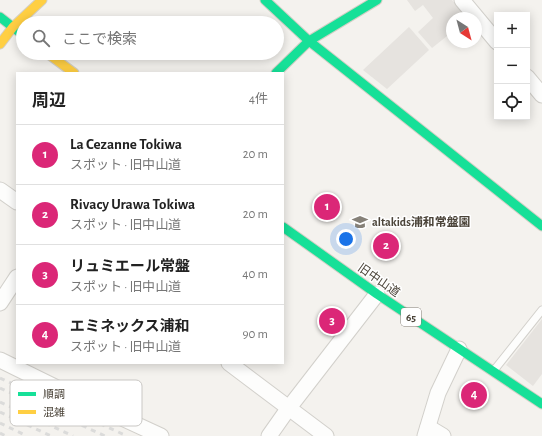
<!DOCTYPE html>
<html lang="ja">
<head>
<meta charset="utf-8">
<style>
  :root { --surface:#fff; --page:#f6f6f6; --text:#222; --muted:#767676; --line:#e0e0e0; --accent:#db2777 }
  body { margin:0; font-family:"Alegreya Sans","Noto Sans JP",sans-serif; background:var(--page); color:var(--text) }
  .controls { position:absolute; right:12px; top:12px; display:grid; overflow:hidden; border-radius:0px; box-shadow:0 2px 10px #0003 }
  .controls button { width:36px; height:36px; display:grid; place-items:center; padding:0; border:0; border-bottom:1px solid var(--line); background:var(--surface); color:var(--text); font:20px sans-serif }
  .compass { position:absolute; left:446px; top:12px; width:36px; height:36px; border-radius:50%; background:var(--surface); box-shadow:0 2px 10px #0003; rotate:144deg }
  .you { position:absolute; left:346px; top:239px; width:14px; height:14px; margin:-10px; border:3px solid #fff; border-radius:50%; background:#1a73e8; box-shadow:0 0 0 6px #1a73e833 }
  .badge { display:grid; place-items:center; width:26px; height:26px; border-radius:50%; background:var(--accent); color:#fff; font-size:13px; font-weight:700 }
  .pin { position:absolute; translate:-50% -50%; border:2px solid #fff; box-shadow:0 1px 4px #0006 }
  .list { margin:0; padding:0; list-style:none }
  h2 { display:flex; justify-content:space-between; align-items:center; height:52px; margin:0; padding:0 16px; font-size:17px }
  h2 small { font-size:13px; font-weight:400; color:var(--muted) }
  .list li { display:grid; grid-template-columns:26px 1fr auto; gap:12px; align-items:center; box-sizing:border-box; height:60px; padding:0 16px; border-top:1px solid var(--line) }
  .list b { display:block; font-size:15px; white-space:nowrap }
  .list p { margin:0; font-size:13px; white-space:nowrap; color:var(--muted) }
  .list em { font-size:13px; font-style:normal; color:var(--muted) }
  .icon { flex:none; width:22px; height:22px; fill:none; stroke:currentColor; stroke-width:2; stroke-linecap:round; stroke-linejoin:round }
  .map { position:relative; flex:none; width:542px; height:436px; overflow:hidden }
  .search { position:absolute; background:var(--surface); box-shadow:0 2px 10px #0003; left:16px; top:16px; width:268px; height:44px; display:flex; align-items:center; gap:10px; box-sizing:border-box; padding:0 14px; border-radius:22px; color:var(--muted); font-size:15px }
  .panel { position:absolute; background:var(--surface); box-shadow:0 2px 10px #0003; left:16px; top:72px; width:268px; height:292px; border-radius:0px }
  .map>svg:first-child { display:block }
</style>
</head>
<body>
<div class="map">
<svg width="542" height="436" viewBox="0 0 542 436">
  <rect width="100%" height="100%" fill="#f4f2ee"/>
  <g fill="#e6e3df">
    <polygon points="407,0 452,0 467,18 452,18 452,32 432,48 418,32 433,18 423,5 415,11"/>
    <polygon points="409,27 429,50 387,89 363,70"/>
    <polygon points="542,319 542,374 533,386 506,365"/>
  </g>
  <g fill="none" stroke-linecap="round" stroke-linejoin="round">
    <defs>
      <polyline id="lane" points="495,369 542,310"/>
      <g id="street">
        <polyline points="462,0 497,42"/>
        <polyline points="527,77 542,95"/>
        <polyline points="0,190 17,202"/>
        <polyline points="0,303 17,277"/>
        <polyline points="0,360 57,388 161,436"/>
        <polyline points="229,363 326,436"/>
        <polyline points="428,427 443,436"/>
        <polyline points="269,436 288,409 377,294"/>
        <polyline points="425,436 438,393 459,349"/>
      </g>
      <g id="fast">
        <polyline points="265,0 309,41 542,226"/>
        <polyline points="0,17 23,35"/>
        <polyline points="276,73 309,41 377,0"/>
        <polyline points="283,227 377,294 542,404"/>
      </g>
      <g id="slow">
        <polyline points="0,44 13,27 42,0"/>
        <polyline points="47,53 74,73"/>
      </g>
    </defs>
    <use href="#lane" stroke="#d2d0cb" stroke-width="9"/>
    <use href="#street" stroke="#d2d0cb" stroke-width="17"/>
    <use href="#fast" stroke="#d3cfc5" stroke-width="11"/>
    <use href="#slow" stroke="#d3cfc5" stroke-width="11"/>
    <use href="#lane" stroke="#fdfdfc" stroke-width="7"/>
    <use href="#street" stroke="#fdfdfc" stroke-width="15"/>
    <use href="#fast" stroke="#16e098" stroke-width="9"/>
    <use href="#slow" stroke="#ffcf43" stroke-width="9"/>
    <g stroke="#dbdbda" stroke-width="3" stroke-dasharray="5 5" stroke-linecap="butt">
      <polyline points="0,378 127,436"/>
      <polyline points="0,388 105,436"/>
      <polyline points="0,402 73,436"/>
      <polyline points="0,412 51,436"/>
      <polyline points="0,423 27,436"/>
      <polyline points="0,433 6,436"/>
    </g>
  </g>
  <defs>
    <symbol id="school-bare" viewBox="-9 -9 18 18"><path d="M0-5L7-2L0 1L-7-2ZM-4 1L0 2.5L4 1V4Q0 6-4 4Z" fill="#868178" stroke="#fff" stroke-width="2.5" paint-order="stroke"/></symbol>
  </defs>
  <g fill-rule="evenodd">
    <use href="#school-bare" x="349" y="211" width="22" height="22"/>
  </g>
  <g text-anchor="middle" stroke-width="3" stroke-linejoin="round" paint-order="stroke">
    <rect fill="#fff" stroke="#817c74" stroke-width="1" x="401" y="308" width="20" height="18" rx="3"/>
    <g font-size="11" font-weight="bold" fill="#4b4439">
      <text x="411" y="321">65</text>
    </g>
    <g font-size="12" font-weight="bold" fill="#4b4439" stroke="#fff" text-anchor="start">
      <text x="372" y="226">altakids浦和常盤園</text>
    </g>
    <g font-size="12" fill="#4b4439" stroke="#fff">
      <text transform="translate(379 280) rotate(35)" y="4">旧中山道</text>
    </g>
  </g>
  <rect x="10" y="380" width="132" height="46" rx="6" fill="#fff" stroke="#c9c7c4" stroke-width="1"/>
  <rect x="18" y="392" width="18" height="4" fill="#16e098"/>
  <rect x="18" y="410" width="18" height="4" fill="#ffcf43"/>
  <g font-size="11" fill="#4b4439">
    <text x="43" y="398">順調</text>
    <text x="43" y="416">混雑</text>
  </g>
</svg>
<div class="controls">
<button>+</button>
<button>−</button>
<button><svg class="icon" aria-label="locate" viewBox="0 0 24 24"><circle cx="12" cy="12" r="6"/><path d="M12 2v4M12 18v4M2 12h4M18 12h4"/></svg></button>
</div>
<svg class="compass" viewBox="-18 -18 36 36"><path d="M0-13l5 13h-10z" fill="#e53935"/><path d="M0 13l5-13h-10z" fill="#767676"/></svg>
<div class="you"></div>
<div class="pin badge" style="left:327px;top:207px">1</div>
<div class="pin badge" style="left:386px;top:246px">2</div>
<div class="pin badge" style="left:332px;top:321px">3</div>
<div class="pin badge" style="left:474px;top:395px">4</div>
<div class="search"><svg class="icon" aria-label="search" viewBox="0 0 24 24"><circle cx="10" cy="10" r="6"/><path d="M15 15l6 6"/></svg>ここで検索</div>
<section class="panel">
<h2>周辺<small>4件</small></h2>
<ul class="list">
<li><span class="badge">1</span><div><b>La Cezanne Tokiwa</b><p>スポット · 旧中山道</p></div><em>20 m</em></li>
<li><span class="badge">2</span><div><b>Rivacy Urawa Tokiwa</b><p>スポット · 旧中山道</p></div><em>20 m</em></li>
<li><span class="badge">3</span><div><b>リュミエール常盤</b><p>スポット · 旧中山道</p></div><em>40 m</em></li>
<li><span class="badge">4</span><div><b>エミネックス浦和</b><p>スポット · 旧中山道</p></div><em>90 m</em></li>
</ul>
</section>
</div>
</body>
</html>
